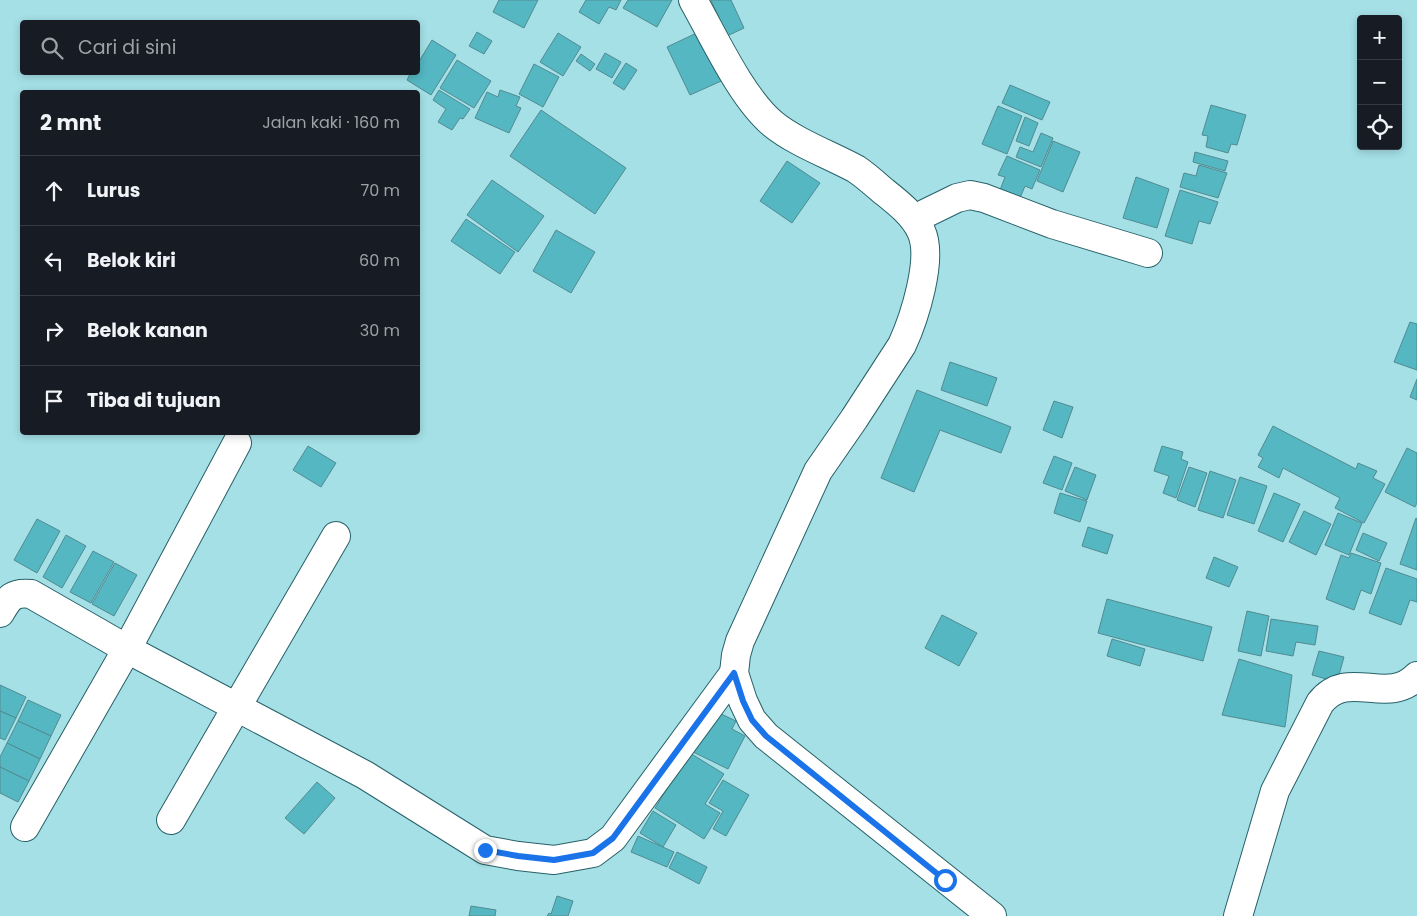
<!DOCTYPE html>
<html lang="id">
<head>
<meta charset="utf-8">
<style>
  :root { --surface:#171b24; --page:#242831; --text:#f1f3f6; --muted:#9ea1a6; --line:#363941 }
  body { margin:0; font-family:Poppins,sans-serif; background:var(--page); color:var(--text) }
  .controls { position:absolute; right:15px; top:15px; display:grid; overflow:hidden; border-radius:5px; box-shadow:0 2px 8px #0003 }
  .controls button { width:45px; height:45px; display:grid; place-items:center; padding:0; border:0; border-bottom:1px solid var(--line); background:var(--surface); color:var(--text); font:25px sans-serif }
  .stop { position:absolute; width:15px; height:15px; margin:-11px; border:4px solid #1a73e8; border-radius:50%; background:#fff }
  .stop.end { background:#1a73e8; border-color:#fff; box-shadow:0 1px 5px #0008 }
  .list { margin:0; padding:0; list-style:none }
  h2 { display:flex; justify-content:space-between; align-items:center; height:65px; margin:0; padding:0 20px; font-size:21px }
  h2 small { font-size:16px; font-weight:400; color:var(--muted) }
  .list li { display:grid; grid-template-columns:32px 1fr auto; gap:15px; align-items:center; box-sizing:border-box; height:70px; padding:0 20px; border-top:1px solid var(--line) }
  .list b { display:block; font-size:19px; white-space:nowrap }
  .list em { font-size:16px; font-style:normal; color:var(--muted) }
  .icon { flex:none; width:28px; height:28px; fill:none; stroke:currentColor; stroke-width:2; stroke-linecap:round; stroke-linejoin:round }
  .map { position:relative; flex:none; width:1417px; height:916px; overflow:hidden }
  .search { position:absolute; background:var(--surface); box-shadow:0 2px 8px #0003; left:20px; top:20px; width:400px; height:55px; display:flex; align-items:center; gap:12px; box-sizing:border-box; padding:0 18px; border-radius:5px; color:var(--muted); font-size:19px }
  .panel { position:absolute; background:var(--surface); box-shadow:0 2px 8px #0003; left:20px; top:90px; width:400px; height:345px; border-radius:5px }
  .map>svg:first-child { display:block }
</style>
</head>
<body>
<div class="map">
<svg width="1417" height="916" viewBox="0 0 1417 916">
  <rect width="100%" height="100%" fill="#a5e0e7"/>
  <g fill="#54b7c2" stroke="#528b91">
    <polygon points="499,0 538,0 524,28 493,12"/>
    <polygon points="586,0 621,0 616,10 609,7 599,24 579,12"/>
    <polygon points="628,0 672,0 657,27 623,8"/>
    <polygon points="711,0 731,0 744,28 727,36"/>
    <polygon points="705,29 728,78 690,95 667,47"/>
    <polygon points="477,32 492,41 484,54 469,46"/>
    <polygon points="558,33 581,47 563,76 540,62"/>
    <polygon points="432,40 456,55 431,95 407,80 411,72 418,72 418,63"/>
    <polygon points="605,53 621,62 612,78 596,69"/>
    <polygon points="581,54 595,64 590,71 576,61"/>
    <polygon points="457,60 491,81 474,108 440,88"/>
    <polygon points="626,63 637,70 624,90 613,83"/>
    <polygon points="534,64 559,77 543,107 519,94"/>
    <polygon points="1010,85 1050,102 1042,120 1002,103"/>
    <polygon points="439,90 470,109 463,119 460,118 452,130 438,122 446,109 433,100"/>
    <polygon points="500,90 520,97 516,106 521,108 509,133 475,118 487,92 498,97"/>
    <polygon points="1211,105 1246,115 1237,145 1231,144 1228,153 1206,147 1208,136 1202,135"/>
    <polygon points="998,106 1022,116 1007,154 982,144"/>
    <polygon points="541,110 626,168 595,214 510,156"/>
    <polygon points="1025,117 1038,123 1029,146 1016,141"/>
    <polygon points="1041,133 1053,138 1041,167 1016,157 1020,147 1033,152"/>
    <polygon points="1053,141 1080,152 1063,192 1037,181"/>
    <polygon points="1195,152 1228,161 1225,171 1193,162"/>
    <polygon points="1007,156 1040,170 1032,189 1025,186 1020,198 1000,190 1005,177 998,175"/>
    <polygon points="787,161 820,183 792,223 760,201"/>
    <polygon points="1199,165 1227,173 1218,198 1180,187 1184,173 1196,176"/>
    <polygon points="1136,177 1169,189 1157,228 1123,218"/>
    <polygon points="492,180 544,216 518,252 467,215"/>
    <polygon points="1180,190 1218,202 1210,224 1199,221 1192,244 1165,236"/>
    <polygon points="466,219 515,252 500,274 451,241"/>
    <polygon points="556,230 595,252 571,293 533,271"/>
    <polygon points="1410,322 1417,324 1417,370 1394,362"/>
    <polygon points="950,362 997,378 987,406 941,390"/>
    <polygon points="1417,379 1417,400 1410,397"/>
    <polygon points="917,390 1011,427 1001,453 940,430 914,492 881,478"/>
    <polygon points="1054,401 1073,407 1062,438 1043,430"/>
    <polygon points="1273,426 1356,469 1358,463 1377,471 1373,478 1385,484 1364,523 1335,508 1340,498 1283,468 1279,478 1258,467 1263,458 1258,455"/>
    <polygon points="308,446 336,463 321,487 293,470"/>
    <polygon points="1162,446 1183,452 1181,459 1188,462 1176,498 1163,493 1169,476 1154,471"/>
    <polygon points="1407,448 1417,453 1417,503 1415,507 1385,492"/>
    <polygon points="1054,456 1072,463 1062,490 1043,483"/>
    <polygon points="1075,467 1096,475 1087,500 1065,491"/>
    <polygon points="1189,467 1207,473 1195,507 1177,500"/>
    <polygon points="1210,471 1236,480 1223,518 1198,510"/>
    <polygon points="1240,477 1267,486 1254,524 1227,515"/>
    <polygon points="1060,493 1087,501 1080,522 1054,513"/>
    <polygon points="1274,493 1300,504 1283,542 1258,531"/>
    <polygon points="1304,511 1331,524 1316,555 1289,542"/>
    <polygon points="1338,513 1362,523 1349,555 1325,545"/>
    <polygon points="1416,518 1417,519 1417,570 1400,564"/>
    <polygon points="37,519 60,531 37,573 14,560"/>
    <polygon points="1088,527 1113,535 1107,554 1082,546"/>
    <polygon points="1363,533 1387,543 1379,561 1356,550"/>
    <polygon points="66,535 86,546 62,588 43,577"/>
    <polygon points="93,551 114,562 91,603 70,592"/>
    <polygon points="1351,553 1381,563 1371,594 1361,590 1354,610 1326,599 1341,555 1349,558"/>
    <polygon points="1214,557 1238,567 1229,587 1206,578"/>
    <polygon points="115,563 137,575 114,616 92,604"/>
    <polygon points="1386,568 1417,579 1417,602 1410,600 1401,625 1369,613"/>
    <polygon points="1107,599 1212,627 1203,661 1098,633"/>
    <polygon points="1247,611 1269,616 1261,656 1238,651"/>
    <polygon points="942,615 977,633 959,666 925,648"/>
    <polygon points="1271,619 1318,626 1315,645 1296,642 1293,656 1266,651"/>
    <polygon points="1112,639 1145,649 1140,666 1107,656"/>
    <polygon points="1319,651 1344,657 1337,682 1312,675"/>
    <polygon points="1239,659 1292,675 1285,727 1222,715"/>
    <polygon points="0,685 26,697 16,718 0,711"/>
    <polygon points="28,700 61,715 51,736 18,721"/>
    <polygon points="0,711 16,718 5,740 0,738"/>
    <polygon points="715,711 736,721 732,729 745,736 728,769 691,751"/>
    <polygon points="18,721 51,736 40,759 7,743"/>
    <polygon points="7,743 40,759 29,781 0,767 0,757"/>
    <polygon points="690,753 724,774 705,804 720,813 704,839 655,808"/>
    <polygon points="0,767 29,781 18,802 0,793"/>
    <polygon points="723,780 749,795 726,836 713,829 723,811 709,803"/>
    <polygon points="317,782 335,798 304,834 285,818"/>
    <polygon points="653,811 676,825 663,847 640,833"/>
    <polygon points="638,836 674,852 667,867 631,852"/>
    <polygon points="677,852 707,867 699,884 669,868"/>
    <polygon points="557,896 573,901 568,916 547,916 549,913 551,914"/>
    <polygon points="471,906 496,910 495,916 469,916"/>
  </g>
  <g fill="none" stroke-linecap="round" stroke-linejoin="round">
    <defs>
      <g id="minor">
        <path d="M693,0C714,37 741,97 773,124C795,142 830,155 856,169C865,175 874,183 882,190C897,202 913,214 921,231C934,258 914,319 902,345L854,419L818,471L740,641L736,655L734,673L743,701L752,720L766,736L992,916"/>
        <polyline points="914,219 957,198 970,195 984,198 1052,224 1148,253"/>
        <path d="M0,613C9,598 12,592 31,594L127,649L365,775L485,850L518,856L554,860L593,853L613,838L734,673"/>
        <polyline points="171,820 336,536"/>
        <polyline points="25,827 127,649 237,443"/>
        <path d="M1238,916L1275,791L1320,703C1348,667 1387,707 1417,676"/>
      </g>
    </defs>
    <use href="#minor" stroke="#276168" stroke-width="30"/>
    <use href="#minor" stroke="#fff" stroke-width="28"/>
  </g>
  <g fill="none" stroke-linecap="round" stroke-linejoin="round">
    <polyline stroke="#1a73e8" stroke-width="6" points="485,850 518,856 554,860 593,853 613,838 734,673 743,701 752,720 766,736 945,880"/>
  </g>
</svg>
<div class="controls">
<button>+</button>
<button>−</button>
<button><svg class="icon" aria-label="locate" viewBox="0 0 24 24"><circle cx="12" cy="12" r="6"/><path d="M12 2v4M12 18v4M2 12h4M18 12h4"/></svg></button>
</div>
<div class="stop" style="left:945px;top:880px"></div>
<div class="stop end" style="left:485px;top:850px"></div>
<div class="search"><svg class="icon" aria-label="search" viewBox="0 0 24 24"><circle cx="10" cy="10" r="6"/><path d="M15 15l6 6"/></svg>Cari di sini</div>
<section class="panel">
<h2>2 mnt<small>Jalan kaki · 160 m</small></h2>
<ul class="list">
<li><svg class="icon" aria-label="ahead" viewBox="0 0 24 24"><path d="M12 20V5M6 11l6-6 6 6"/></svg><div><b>Lurus</b></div><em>70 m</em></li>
<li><svg class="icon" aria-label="left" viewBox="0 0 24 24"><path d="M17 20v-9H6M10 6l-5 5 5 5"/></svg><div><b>Belok kiri</b></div><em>60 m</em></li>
<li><svg class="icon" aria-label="right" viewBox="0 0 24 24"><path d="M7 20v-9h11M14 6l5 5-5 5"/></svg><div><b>Belok kanan</b></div><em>30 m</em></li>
<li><svg class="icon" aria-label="arrive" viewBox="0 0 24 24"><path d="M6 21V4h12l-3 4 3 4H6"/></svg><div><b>Tiba di tujuan</b></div></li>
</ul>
</section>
</div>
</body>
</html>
